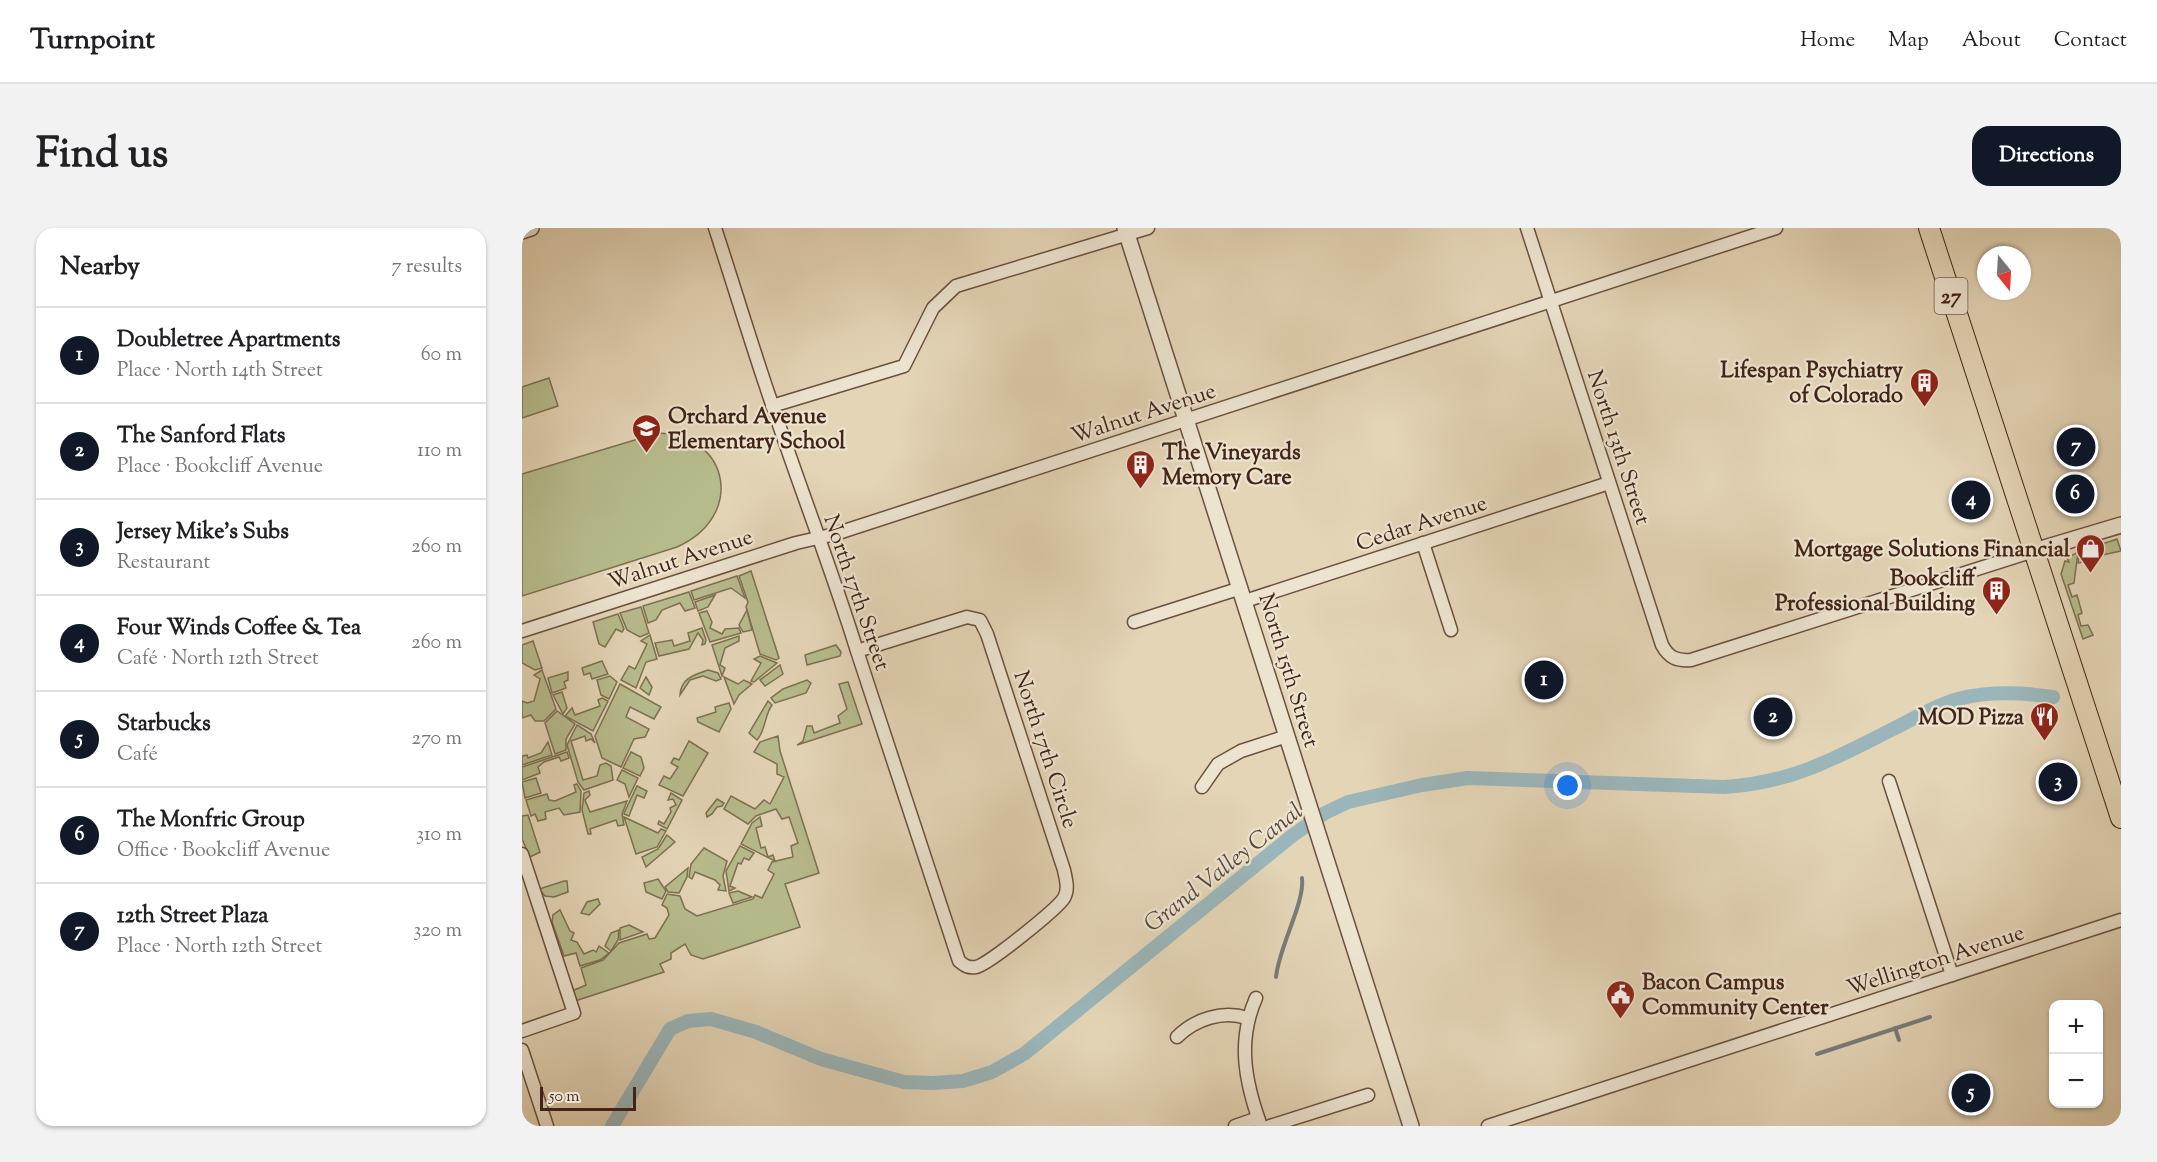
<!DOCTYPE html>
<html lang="en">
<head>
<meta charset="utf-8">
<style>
  :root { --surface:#fff; --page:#f2f2f2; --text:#202124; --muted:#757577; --line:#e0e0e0; --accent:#111827 }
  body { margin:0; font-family:"Sorts Mill Goudy",serif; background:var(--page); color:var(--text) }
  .controls { position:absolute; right:18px; bottom:18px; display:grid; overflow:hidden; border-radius:12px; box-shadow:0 2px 4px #0004 }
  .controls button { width:54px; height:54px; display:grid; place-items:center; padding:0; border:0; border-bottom:2px solid var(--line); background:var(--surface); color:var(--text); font:30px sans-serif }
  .compass { position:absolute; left:1455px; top:18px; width:54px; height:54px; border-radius:50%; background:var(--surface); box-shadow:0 2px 4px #0004; rotate:162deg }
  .scale { position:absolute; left:18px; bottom:15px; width:96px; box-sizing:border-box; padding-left:6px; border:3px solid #432417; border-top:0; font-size:16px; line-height:21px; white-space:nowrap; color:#432417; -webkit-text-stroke:4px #ede4d0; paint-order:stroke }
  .you { position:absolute; left:1046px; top:558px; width:21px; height:21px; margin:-15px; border:4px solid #fff; border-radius:50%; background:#1a73e8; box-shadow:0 0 0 9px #1a73e833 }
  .badge { display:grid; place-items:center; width:39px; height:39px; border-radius:50%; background:var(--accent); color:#fff; font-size:20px; font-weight:700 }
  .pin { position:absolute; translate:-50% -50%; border:3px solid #fff; box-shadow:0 2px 6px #0006 }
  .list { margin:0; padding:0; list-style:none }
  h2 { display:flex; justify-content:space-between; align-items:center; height:78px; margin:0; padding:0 24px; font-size:26px }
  h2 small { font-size:20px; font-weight:400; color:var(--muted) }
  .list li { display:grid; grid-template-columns:39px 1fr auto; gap:18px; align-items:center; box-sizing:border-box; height:96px; padding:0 24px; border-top:2px solid var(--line) }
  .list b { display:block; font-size:22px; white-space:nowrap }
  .list p { margin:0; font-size:20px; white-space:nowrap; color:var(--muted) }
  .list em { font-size:20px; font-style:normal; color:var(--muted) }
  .map { position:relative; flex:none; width:1599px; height:898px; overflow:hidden; border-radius:18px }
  header { display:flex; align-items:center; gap:36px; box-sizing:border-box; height:84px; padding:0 30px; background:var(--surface); border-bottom:2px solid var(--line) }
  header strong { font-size:28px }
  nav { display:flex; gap:33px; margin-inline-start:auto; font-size:21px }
  .intro { display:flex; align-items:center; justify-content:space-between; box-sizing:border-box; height:144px; padding:0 36px }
  h1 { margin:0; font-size:42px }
  .button { padding:15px 27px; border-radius:18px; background:var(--accent); color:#fff; font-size:21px; font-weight:700 }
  main { display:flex; gap:36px; padding:0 36px }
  aside { flex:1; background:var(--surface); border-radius:18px; box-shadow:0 2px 4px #0004 }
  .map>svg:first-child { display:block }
</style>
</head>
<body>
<header>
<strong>Turnpoint</strong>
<nav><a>Home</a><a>Map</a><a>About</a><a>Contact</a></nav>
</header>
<div class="intro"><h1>Find us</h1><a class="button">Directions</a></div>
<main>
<aside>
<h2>Nearby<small>7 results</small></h2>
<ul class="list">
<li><span class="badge">1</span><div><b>Doubletree Apartments</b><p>Place · North 14th Street</p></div><em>60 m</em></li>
<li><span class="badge">2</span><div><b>The Sanford Flats</b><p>Place · Bookcliff Avenue</p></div><em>110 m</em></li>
<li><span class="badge">3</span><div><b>Jersey Mike's Subs</b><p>Restaurant</p></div><em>260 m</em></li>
<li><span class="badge">4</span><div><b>Four Winds Coffee &amp; Tea</b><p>Café · North 12th Street</p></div><em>260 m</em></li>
<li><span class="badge">5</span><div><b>Starbucks</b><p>Café</p></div><em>270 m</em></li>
<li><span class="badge">6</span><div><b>The Monfric Group</b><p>Office · Bookcliff Avenue</p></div><em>310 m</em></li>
<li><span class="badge">7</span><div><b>12th Street Plaza</b><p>Place · North 12th Street</p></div><em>320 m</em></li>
</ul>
</aside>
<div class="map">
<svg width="1599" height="898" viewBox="0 0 1599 898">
  <rect width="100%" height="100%" fill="#e4d5b7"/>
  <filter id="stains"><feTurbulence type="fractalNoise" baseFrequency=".00333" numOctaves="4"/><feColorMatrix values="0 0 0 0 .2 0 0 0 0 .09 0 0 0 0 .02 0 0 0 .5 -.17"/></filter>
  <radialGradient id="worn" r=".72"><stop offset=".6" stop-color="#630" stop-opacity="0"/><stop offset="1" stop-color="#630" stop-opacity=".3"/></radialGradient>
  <g fill="#b7bc8d" stroke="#7d7052" stroke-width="1.5">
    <polygon points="27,150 36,178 0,190 0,159"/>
    <path d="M136,205C210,207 222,290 155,319L0,368V246Z"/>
    <polygon points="1595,311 1599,323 1576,328 1572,325 1565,328 1566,333 1556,335 1557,324"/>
    <polygon points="1556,324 1552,355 1546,357 1550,369 1555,367 1560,385 1556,387 1559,398 1566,397 1571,407 1561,411 1539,346 1543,333 1547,334 1545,330"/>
    <polygon points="229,343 257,430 254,432 238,426 224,379 226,374 217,348"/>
    <polygon points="215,348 223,370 209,360 172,372 169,363"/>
    <polygon points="167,364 173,380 163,383 158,375 140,382 134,392 126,395 121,378"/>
    <polygon points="193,367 186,379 176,383 173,374"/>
    <polygon points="119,379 127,405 118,409 105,402 98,385"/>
    <polygon points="225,382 230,402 221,404 217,397"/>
    <polygon points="185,383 190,394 188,400 200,406 203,401 217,400 219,405 188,414 177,385"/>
    <polygon points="96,386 102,401 100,404 94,401 83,419 77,416 71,394"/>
    <polygon points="180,400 184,412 183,416 180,417 181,412 176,405 167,421 137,428 133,415 150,412 152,418 168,413 166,405"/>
    <polygon points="128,407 135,431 124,434 114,460 99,452 107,438 113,441 125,416 119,413"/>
    <polygon points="217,408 217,413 203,420 198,437 203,440 200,448 190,417"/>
    <polygon points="11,413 20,440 13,442 0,435 0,417"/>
    <polygon points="314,417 319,424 318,428 285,437 283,427"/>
    <polygon points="238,428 255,435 232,454 229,453 239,435 232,431"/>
    <polygon points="80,433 86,446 70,451 68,445 62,447 60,440"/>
    <polygon points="258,437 261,446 243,458 238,452"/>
    <polygon points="20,442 34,481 22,493 13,493 9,487 0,490 0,473 5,475 12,473 18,451 12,447"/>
    <path d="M186,442L196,445L199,451L194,453L181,448L168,452L158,467C159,450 172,447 186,442Z"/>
    <polygon points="46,444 46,452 42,454 44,460 30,465 26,450"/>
    <polygon points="88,448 95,454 87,471 79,467 75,452"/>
    <polygon points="124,449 130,459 127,467 118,460"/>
    <polygon points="202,449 216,456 222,452 230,456 217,467 212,476"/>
    <polygon points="285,452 289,455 284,465 253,475 249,470 261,461"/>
    <polygon points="326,454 340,496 275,517 281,513 285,498 290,498 292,505 318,495 316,488 325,481 317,456"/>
    <polygon points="98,456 139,479 132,491 108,479 104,489 127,501 123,509 112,511 99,539 80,530 73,508"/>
    <polygon points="40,464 45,480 41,486 31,467"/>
    <polygon points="80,470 86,473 71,503 43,488 50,480 53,487 78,478 76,472"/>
    <path d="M246,473L250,477C242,488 244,502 235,512L227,505Z"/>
    <polygon points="207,475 209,481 197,504 176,494 175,490 194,484 193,479"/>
    <polygon points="35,483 53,496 44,511 44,522 33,526 23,495"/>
    <polygon points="55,497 69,506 73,515 69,511 64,513 63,508 49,513 61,552 75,548 78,537 84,535 89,538 91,552 62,562 56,554 45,517"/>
    <polygon points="256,508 258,523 297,645 263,656 278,699 181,731 169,727 163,716 149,725 149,731 138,736 142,744 53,773 50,763 64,757 59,740 81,732 97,715 125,706 127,711 133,710 147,687 145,680 140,677 145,666 158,668 163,681 175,688 231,671 233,667 240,670 252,646 246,642 250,634 271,629 269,618 276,615 267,589 260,591 254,581 234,588 226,596 202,581 209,568 233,581 242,572 248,576 262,549 255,546 255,536 232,524 238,514"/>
    <polygon points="167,513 186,525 161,568 137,557 142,548 148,551 156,539 149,535 152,530 157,532"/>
    <polygon points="26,514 30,527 0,537 0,528 5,527 6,530 19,525"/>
    <polygon points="45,524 47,530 39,533 37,529 22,534 16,539 18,545 0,552 0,539"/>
    <polygon points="109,524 119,529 122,540 118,548 101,540"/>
    <polygon points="100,542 116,550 107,569 103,556 95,552"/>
    <polygon points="14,550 19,565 3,570 0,554"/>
    <polygon points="55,556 59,563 58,584 42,587 37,580 23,584 24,591 16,593 13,586 9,588 4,572 25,566 27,572 33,573 54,564 52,557"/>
    <polygon points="115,558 125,563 122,570 115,567 107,588 102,586 103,583"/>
    <polygon points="67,563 68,567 63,572 68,584 105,573 100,586 102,597 96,598 94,592 68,601 69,606 66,606 60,582 62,565"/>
    <polygon points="149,565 160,572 145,601 136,596 137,593 142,596 149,584 148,580 154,577 151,571 146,572"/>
    <polygon points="195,571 202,575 200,578 195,579 190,586 185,589 184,585"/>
    <polygon points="6,587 18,624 8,629 0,611 0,588"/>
    <polygon points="102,589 136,605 139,601 144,603 135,619 114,626"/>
    <polygon points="238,589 240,598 234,600 239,620 243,619 246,629 251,627 253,633 219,616 230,595"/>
    <polygon points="145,607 153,614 124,639 120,629 136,621"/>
    <polygon points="218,618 232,625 227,632 222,630 219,636 216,635 208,658 213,660 207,663 204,643"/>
    <polygon points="182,620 205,633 201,648 204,663 196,662 198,657 193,652 173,644 170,651 167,649 169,636"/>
    <polygon points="166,640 165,649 157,665 146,664 143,659"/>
    <polygon points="136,651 144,663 140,671 124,664 122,655"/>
    <polygon points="42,653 45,653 46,664 32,669 23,668 17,661"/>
    <polygon points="216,663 230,669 211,675 207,665"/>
    <polygon points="76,671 78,676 67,687 59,685 65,674"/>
    <polygon points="38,682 48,703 52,705 49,712 55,714 62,726 71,722 74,724 77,718 87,725 78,732 58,738 54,725 42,728 30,694 31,687"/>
    <polygon points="107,697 121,704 98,712 98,700"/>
    <polygon points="97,702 96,712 89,723 83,718 89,705"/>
  </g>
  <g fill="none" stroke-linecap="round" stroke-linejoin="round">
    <g stroke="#787c79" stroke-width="4">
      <path d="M754,749C757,718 783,675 780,650"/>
      <polyline points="1373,800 1377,812"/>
      <polyline points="1295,826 1408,789"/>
    </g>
    <path stroke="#9bb6ba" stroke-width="14" d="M90,898L148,801L166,793L189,791L234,804L299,831L382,854L411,855L441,853L470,844L502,826L771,607L803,585L826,574L900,557L946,550L1202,559C1271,555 1313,530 1373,500C1393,490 1414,477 1436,471C1468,463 1498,464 1531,469"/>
    <defs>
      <g id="minor">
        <path d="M193,0C213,61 231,122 252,182C279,263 310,342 335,423L337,429L437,733C443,738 446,740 454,739C466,737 535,681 542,670C547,661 544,652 542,642L465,406L458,392L445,389L335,423"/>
        <path d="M1005,0L1140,417C1147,430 1155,433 1169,432L1512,323"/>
        <polyline points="250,178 382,138 411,80 434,58 626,0"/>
        <polyline points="901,315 929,402"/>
        <polyline points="723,373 1087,255"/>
        <polyline points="612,394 719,360"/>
        <polyline points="0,403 274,315 313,306 1254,0"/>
        <polyline points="1367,553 1430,747"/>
        <polyline points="680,559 696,536 719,523 765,508"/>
        <polyline points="0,626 52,785 0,803"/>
        <path d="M734,770C715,813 723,854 739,898"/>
        <path d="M655,809C673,791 701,782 725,790"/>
        <polyline points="0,822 25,898"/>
        <polyline points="713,898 736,890"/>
        <polyline points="748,898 846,867"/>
        <polyline points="966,898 1599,692"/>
      </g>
      <g id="tertiary">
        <polyline points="603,0 889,898"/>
        <polyline points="0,3 9,0"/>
        <polyline points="1512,323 1599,297"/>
      </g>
      <polyline id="primary" points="1407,0 1599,590"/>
    </defs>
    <use href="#minor" stroke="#6b503f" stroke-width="15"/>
    <use href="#tertiary" stroke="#6b503f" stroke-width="18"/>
    <use href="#primary" stroke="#432417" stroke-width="22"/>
    <use href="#minor" stroke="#ede4d0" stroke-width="12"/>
    <use href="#tertiary" stroke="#ede4d0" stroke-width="15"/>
    <use href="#primary" stroke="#e4d5b7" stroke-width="20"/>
  </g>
  <defs>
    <symbol id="building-pin" viewBox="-11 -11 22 30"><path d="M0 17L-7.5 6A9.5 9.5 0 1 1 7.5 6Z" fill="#8f2418" stroke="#ede4d0"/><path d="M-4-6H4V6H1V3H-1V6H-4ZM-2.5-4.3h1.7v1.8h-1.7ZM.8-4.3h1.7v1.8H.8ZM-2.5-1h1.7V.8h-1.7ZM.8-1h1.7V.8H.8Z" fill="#fff"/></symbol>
    <symbol id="school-pin" viewBox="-11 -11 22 30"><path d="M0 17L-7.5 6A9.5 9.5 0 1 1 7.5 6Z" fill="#8f2418" stroke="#ede4d0"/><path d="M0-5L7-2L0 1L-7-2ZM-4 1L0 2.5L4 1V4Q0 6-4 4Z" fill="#fff"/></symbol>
    <symbol id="shop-pin" viewBox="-11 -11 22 30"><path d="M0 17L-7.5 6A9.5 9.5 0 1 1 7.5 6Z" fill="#8f2418" stroke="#ede4d0"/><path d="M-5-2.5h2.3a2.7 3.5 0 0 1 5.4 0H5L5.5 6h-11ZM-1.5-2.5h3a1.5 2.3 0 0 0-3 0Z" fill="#fff"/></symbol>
    <symbol id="restaurant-pin" viewBox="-11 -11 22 30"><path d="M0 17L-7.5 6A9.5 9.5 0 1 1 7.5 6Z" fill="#8f2418" stroke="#ede4d0"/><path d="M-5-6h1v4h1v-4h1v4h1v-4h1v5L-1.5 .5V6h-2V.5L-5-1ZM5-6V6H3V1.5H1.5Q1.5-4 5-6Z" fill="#fff"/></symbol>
    <symbol id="civic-pin" viewBox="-11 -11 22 30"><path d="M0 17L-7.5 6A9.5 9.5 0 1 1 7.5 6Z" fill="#8f2418" stroke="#ede4d0"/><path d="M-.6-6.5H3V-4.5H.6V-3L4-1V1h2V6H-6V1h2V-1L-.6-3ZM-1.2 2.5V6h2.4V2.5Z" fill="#fff"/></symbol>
  </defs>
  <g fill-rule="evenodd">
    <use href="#building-pin" x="1386" y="138" width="33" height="45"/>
    <use href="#school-pin" x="108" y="184" width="33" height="45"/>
    <use href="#building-pin" x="602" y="220" width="33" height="45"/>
    <use href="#shop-pin" x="1552" y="304" width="33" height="45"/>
    <use href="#building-pin" x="1458" y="346" width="33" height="45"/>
    <use href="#restaurant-pin" x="1506" y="472" width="33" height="45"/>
    <use href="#civic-pin" x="1082" y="750" width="33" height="45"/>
  </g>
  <g text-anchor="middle" stroke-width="4.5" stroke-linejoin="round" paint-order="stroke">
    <rect fill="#ede4d0" stroke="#765e4e" stroke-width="1.5" x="1412.5" y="50" width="33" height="36" rx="4.5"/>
    <g font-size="21" font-weight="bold" fill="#432417">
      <text x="1429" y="75">27</text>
    </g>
    <g font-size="22" font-weight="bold" fill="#432417" stroke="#ede4d0" text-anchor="end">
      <text x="1381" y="149">Lifespan Psychiatry<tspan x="1381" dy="25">of Colorado</tspan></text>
      <text x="146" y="195" text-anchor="start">Orchard Avenue<tspan x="146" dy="25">Elementary School</tspan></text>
      <text x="640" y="231" text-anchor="start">The Vineyards<tspan x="640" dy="25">Memory Care</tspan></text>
      <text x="1548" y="328">Mortgage Solutions Financial</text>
      <text x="1453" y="357">Bookcliff<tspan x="1453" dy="25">Professional Building</tspan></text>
      <text x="1502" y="496">MOD Pizza</text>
      <text x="1120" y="761" text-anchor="start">Bacon Campus<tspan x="1120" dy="25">Community Center</tspan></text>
    </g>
    <g font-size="22" fill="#432417" stroke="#ede4d0">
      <text transform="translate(621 184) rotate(-18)" y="8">Walnut Avenue</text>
      <text transform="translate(1098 219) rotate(72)" y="8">North 13th Street</text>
      <text transform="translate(899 294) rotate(-18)" y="8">Cedar Avenue</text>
      <text transform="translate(158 330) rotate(-18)" y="8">Walnut Avenue</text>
      <text transform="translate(336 364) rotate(71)" y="8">North 17th Street</text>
      <text transform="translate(768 442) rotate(73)" y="8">North 15th Street</text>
      <text transform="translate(525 521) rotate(72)" y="8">North 17th Circle</text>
      <text transform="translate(1413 731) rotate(-18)" y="8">Wellington Avenue</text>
    </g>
    <g font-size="24" font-style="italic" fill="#594840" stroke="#ede4d0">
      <text transform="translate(701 639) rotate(-38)" y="8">Grand Valley Canal</text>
    </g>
  </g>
  <rect width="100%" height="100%" filter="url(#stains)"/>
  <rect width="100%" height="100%" fill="url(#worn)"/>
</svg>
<div class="controls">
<button>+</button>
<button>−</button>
</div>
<svg class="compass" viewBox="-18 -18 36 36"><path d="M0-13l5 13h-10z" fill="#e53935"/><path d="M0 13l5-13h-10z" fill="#757577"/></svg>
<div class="scale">50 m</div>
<div class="you"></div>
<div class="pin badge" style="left:1022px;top:452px">1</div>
<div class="pin badge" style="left:1251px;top:489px">2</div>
<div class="pin badge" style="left:1536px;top:554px">3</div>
<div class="pin badge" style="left:1449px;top:272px">4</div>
<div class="pin badge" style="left:1449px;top:865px">5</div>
<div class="pin badge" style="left:1553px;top:266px">6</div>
<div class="pin badge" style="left:1554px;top:219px">7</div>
</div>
</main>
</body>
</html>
